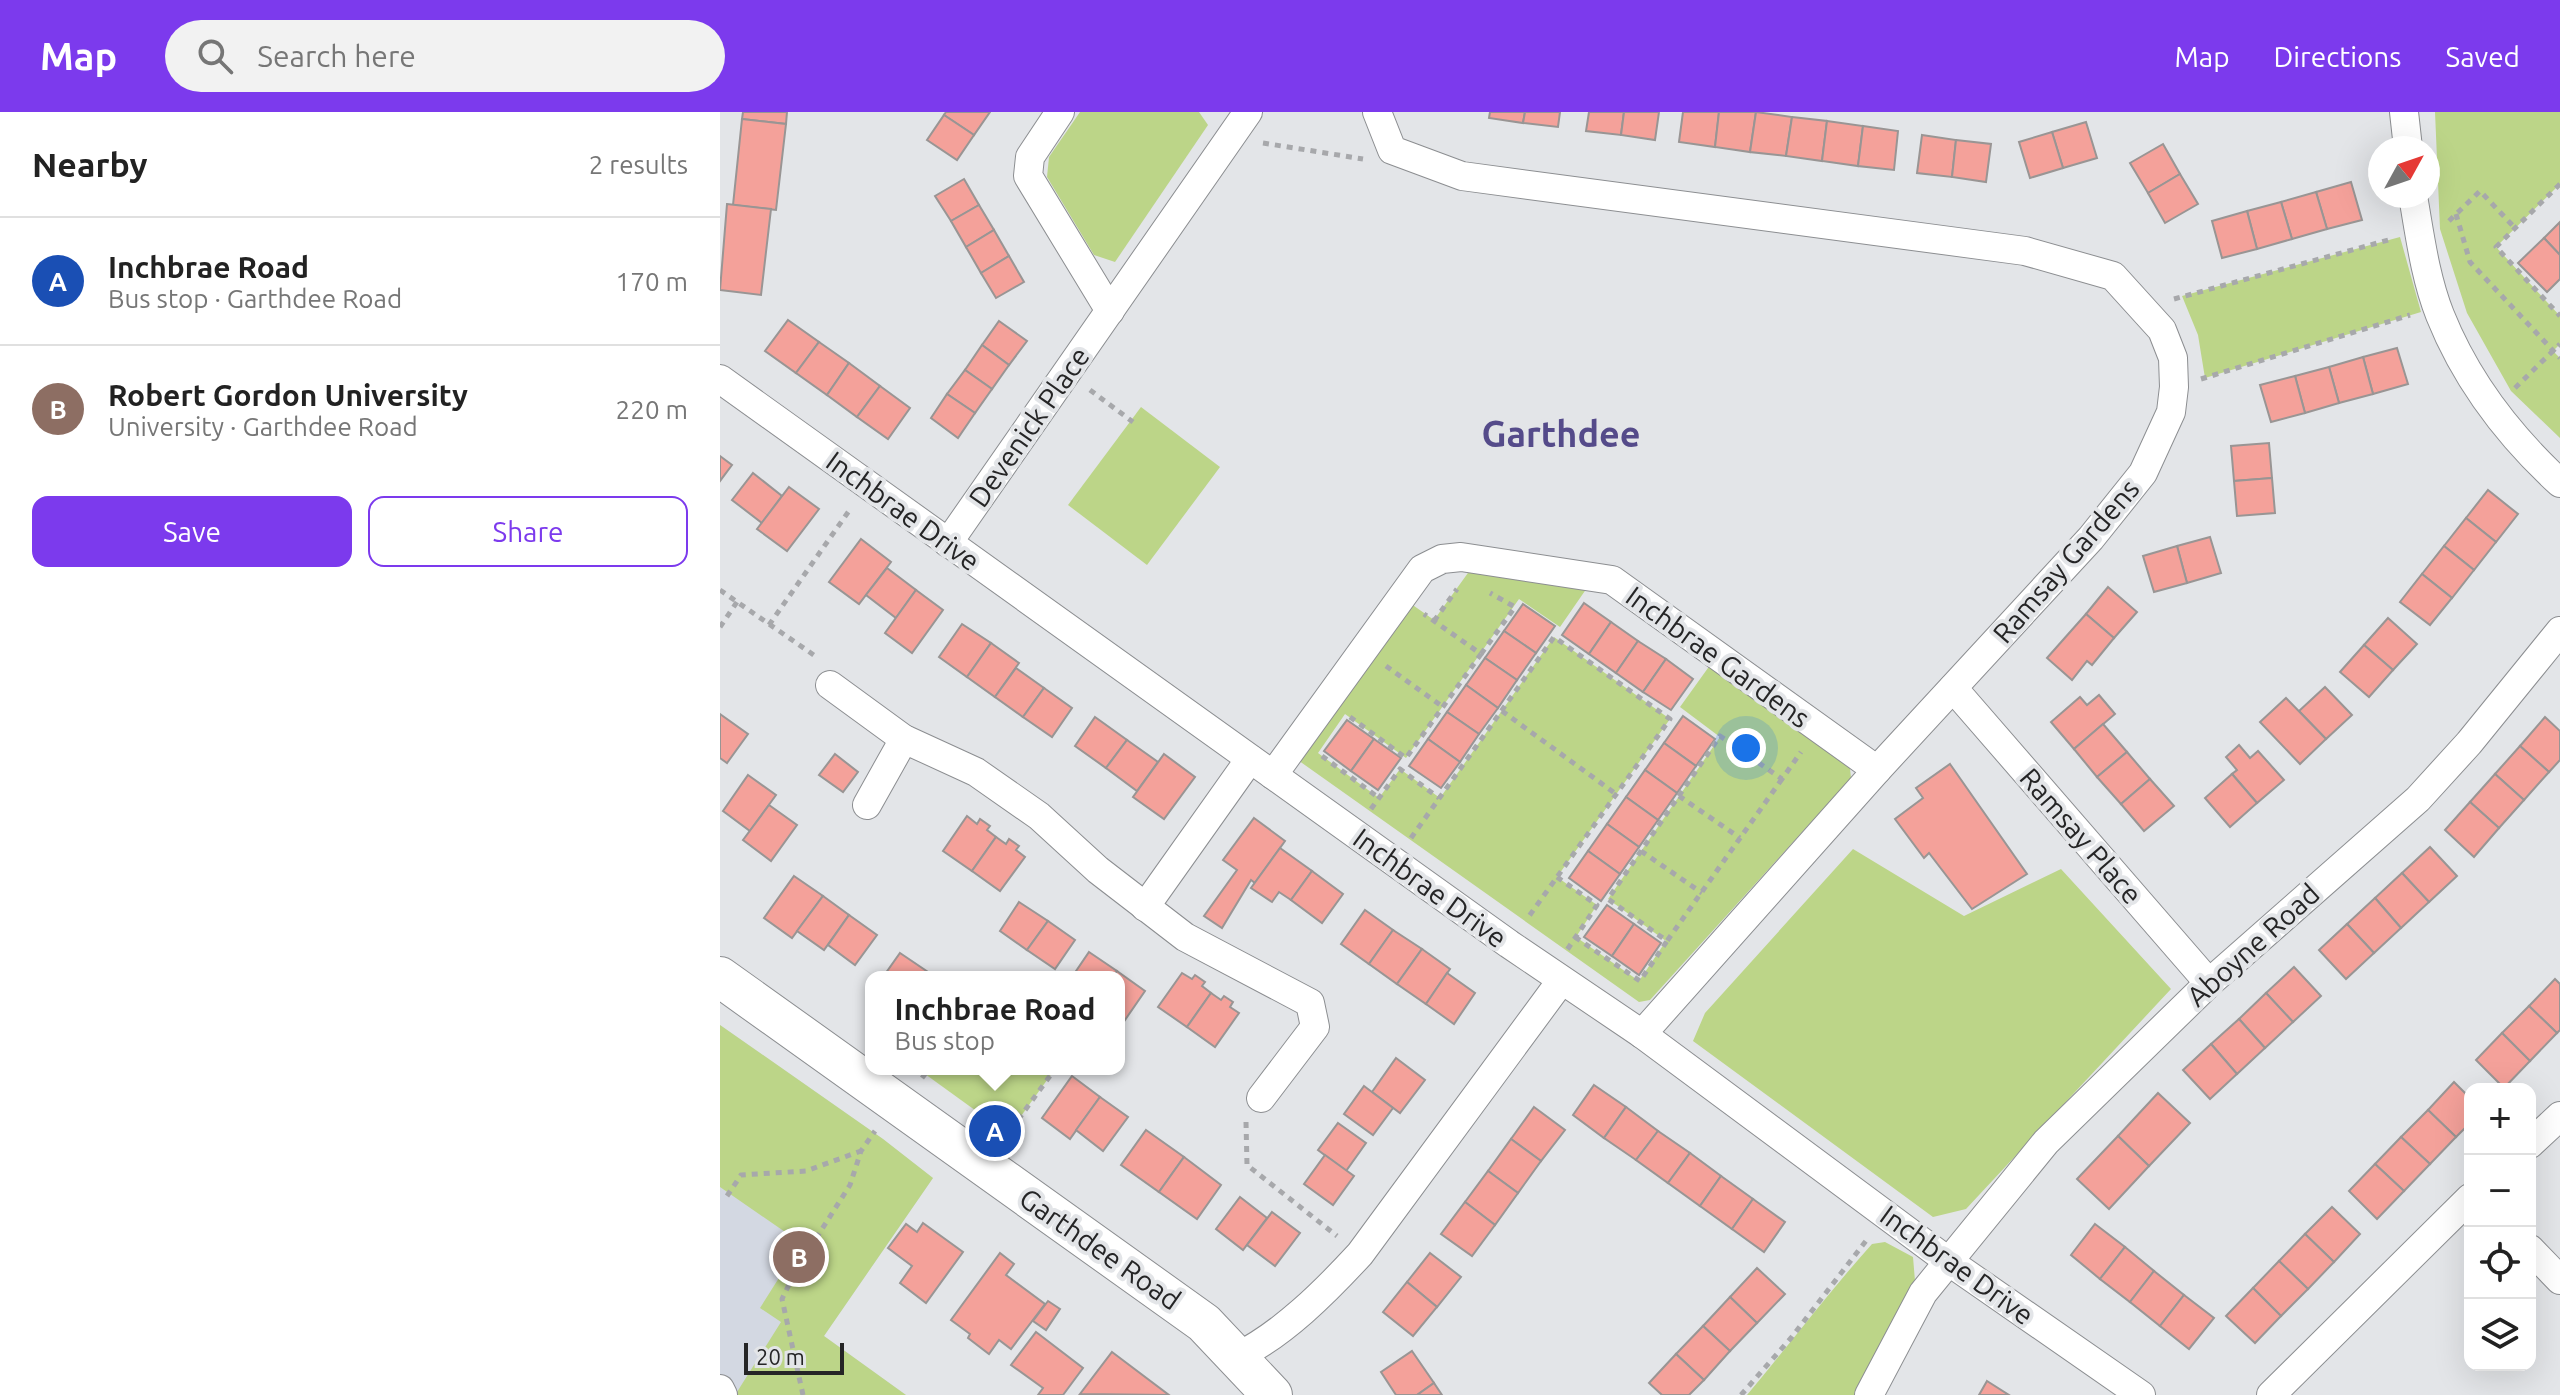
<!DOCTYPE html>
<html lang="en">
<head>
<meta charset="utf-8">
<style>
  :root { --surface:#fff; --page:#f2f2f2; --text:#222; --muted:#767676; --line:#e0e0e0; --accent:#7c3aed }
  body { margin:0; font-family:Ubuntu,sans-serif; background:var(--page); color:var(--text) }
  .controls { position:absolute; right:24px; bottom:24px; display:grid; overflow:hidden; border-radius:16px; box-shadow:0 8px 32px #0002 }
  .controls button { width:72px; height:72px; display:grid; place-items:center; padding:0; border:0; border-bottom:2px solid var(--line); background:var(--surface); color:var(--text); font:40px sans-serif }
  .compass { position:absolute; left:1648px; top:24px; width:72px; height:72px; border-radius:50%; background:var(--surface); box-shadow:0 8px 32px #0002; rotate:50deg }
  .scale { position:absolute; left:24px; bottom:20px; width:100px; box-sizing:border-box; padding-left:8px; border:4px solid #252526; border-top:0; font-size:22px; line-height:28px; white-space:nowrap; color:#252526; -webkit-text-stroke:6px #e3e5e8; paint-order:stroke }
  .you { position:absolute; left:1026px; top:636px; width:28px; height:28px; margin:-20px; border:6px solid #fff; border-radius:50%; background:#1a73e8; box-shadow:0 0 0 12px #1a73e833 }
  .badge { display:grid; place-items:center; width:52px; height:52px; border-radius:50%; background:var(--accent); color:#fff; font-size:26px; font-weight:700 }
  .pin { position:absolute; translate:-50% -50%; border:4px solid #fff; box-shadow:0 2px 8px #0006 }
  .popup { position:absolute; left:145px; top:859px; width:260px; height:104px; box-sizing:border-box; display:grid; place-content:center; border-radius:16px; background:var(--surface); filter:drop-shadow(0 2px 6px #0005); font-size:26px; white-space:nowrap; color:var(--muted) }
  .popup b { font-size:30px; color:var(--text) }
  .popup::after { content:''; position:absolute; left:50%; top:100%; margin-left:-16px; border:16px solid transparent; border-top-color:var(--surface) }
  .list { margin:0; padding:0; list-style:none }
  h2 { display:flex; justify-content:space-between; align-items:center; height:104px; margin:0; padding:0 32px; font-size:34px }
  h2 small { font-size:26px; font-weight:400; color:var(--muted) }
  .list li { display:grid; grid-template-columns:52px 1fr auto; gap:24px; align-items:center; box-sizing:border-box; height:128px; padding:0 32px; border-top:2px solid var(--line) }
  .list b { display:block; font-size:30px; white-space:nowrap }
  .list p { margin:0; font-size:26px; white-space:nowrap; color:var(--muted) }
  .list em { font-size:26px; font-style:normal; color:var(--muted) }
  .actions { display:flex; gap:16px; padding:24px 32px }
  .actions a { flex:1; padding:18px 0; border:2px solid var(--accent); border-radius:16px; text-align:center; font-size:28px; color:var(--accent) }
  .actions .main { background:var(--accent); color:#fff }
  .icon { flex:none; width:44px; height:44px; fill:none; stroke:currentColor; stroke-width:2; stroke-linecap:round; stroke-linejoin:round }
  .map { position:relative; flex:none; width:1840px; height:1283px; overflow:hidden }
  header { display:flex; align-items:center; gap:48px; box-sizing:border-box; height:112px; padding:0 40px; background:var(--accent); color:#fff }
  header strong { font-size:38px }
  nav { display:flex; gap:44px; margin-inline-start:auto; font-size:28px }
  .search { width:560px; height:72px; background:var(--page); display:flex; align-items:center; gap:20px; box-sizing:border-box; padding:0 28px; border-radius:44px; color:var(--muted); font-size:30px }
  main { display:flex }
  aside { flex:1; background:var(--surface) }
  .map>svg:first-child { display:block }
</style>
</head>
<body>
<header>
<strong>Map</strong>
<div class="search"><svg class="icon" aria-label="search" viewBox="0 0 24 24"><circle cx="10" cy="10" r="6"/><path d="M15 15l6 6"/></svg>Search here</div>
<nav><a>Map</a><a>Directions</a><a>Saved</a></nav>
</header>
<main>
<aside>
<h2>Nearby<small>2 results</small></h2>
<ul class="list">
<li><span class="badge" style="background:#1a4fb4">A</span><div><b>Inchbrae Road</b><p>Bus stop · Garthdee Road</p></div><em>170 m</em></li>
<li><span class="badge" style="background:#8d6e63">B</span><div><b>Robert Gordon University</b><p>University · Garthdee Road</p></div><em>220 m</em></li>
</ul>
<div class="actions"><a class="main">Save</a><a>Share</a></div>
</aside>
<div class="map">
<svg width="1840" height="1283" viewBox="0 0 1840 1283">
  <rect width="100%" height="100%" fill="#e3e5e8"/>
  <polygon fill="#d3d8e2" points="0,913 163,1027 213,1066 104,1224 186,1283 0,1283"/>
  <g fill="#bcd588">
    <polygon points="360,0 479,0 488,13 395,150 374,143 327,65 329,45"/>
    <polygon points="1715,0 1840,0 1840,72 1776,135 1840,204 1840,232 1833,239 1840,246 1840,326 1791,279 1747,201 1720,117"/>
    <polygon points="1680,125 1701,200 1485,266 1478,223 1462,184"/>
    <polygon points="421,295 500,355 427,453 348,393"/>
    <polygon points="753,454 869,473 840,515 799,487 686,646 625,602 598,641 659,686 680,657 720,686 834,525 950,607 837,765 877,793 856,825 919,869 946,829 888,787 1000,625 960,595 993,549 1129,647 1131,666 930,888 919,890 575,646 687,489 714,508"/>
    <polygon points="1133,737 1244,804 1341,757 1451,877 1246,1097 1213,1105 973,929 985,901"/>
    <polygon points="0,913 163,1027 213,1066 104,1224 186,1283 18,1283 17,1280 61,1210 40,1196 81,1131 0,1075"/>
    <polygon points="209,957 335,957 288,1022 205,962"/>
    <path d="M1165,1130L1193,1145L1195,1169L1137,1283H1027C1069,1233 1108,1181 1152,1132Z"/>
  </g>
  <g fill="#f4a19a" stroke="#999594" stroke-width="2">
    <polygon points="23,0 67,0 66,12 22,7"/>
    <polygon points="226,0 270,0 254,23 224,3"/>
    <polygon points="770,0 805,0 803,11 769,6"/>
    <polygon points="805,0 840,0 838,15 803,11"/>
    <polygon points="869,0 904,0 901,23 866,19"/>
    <polygon points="904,0 939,0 935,28 901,23"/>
    <polygon points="963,0 999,0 995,35 959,30"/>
    <polygon points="999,0 1036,0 1030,40 995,35"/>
    <polygon points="1036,0 1072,5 1066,44 1030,40"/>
    <polygon points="224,3 254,23 237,48 207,28"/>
    <polygon points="1072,5 1107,9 1102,49 1066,44"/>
    <polygon points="22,7 66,12 56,98 13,93"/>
    <polygon points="1107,9 1143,14 1138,54 1102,49"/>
    <polygon points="1366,10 1377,46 1343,56 1332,20"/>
    <polygon points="1143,14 1178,19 1174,58 1138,54"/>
    <polygon points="1332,20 1343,56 1310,66 1299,30"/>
    <polygon points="1202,23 1236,28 1232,65 1197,61"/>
    <polygon points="1236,28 1271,32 1266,70 1232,65"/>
    <polygon points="1443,32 1460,62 1428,81 1410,51"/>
    <polygon points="1460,62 1478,92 1445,111 1428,81"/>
    <polygon points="244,67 259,93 231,109 215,84"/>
    <polygon points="1631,70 1642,108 1607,117 1596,80"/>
    <polygon points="1596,80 1607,117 1572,127 1561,90"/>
    <polygon points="1561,90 1572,127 1537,137 1527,99"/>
    <polygon points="7,92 51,97 41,183 0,178"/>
    <polygon points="259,93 274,118 246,135 231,109"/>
    <polygon points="1527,99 1537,137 1502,146 1492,109"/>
    <polygon points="1840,110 1840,143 1824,126"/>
    <polygon points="274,118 289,144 261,161 246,135"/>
    <polygon points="1824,126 1840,143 1840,167 1827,180 1798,151"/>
    <polygon points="289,144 304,170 276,186 261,161"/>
    <polygon points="68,208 99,230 76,261 45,239"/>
    <polygon points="279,209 307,229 289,253 262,233"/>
    <polygon points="99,230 129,251 107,283 76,261"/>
    <polygon points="262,233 289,253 272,277 245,258"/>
    <polygon points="1677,236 1688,272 1653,282 1643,245"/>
    <polygon points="1643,245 1653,282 1619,291 1609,255"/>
    <polygon points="129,251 160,274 137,305 107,283"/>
    <polygon points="1609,255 1619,291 1585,301 1575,264"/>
    <polygon points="245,258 272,277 255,301 227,282"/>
    <polygon points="1575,264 1585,301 1551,310 1540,273"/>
    <polygon points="160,274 190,296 168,327 137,305"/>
    <polygon points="227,282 255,301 238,326 211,306"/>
    <polygon points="1549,331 1552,366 1514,369 1511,334"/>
    <polygon points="0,344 12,353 0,369"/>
    <polygon points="33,361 62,384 42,411 12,388"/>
    <polygon points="1552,366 1555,401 1517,404 1514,369"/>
    <polygon points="69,375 99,397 67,439 37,417"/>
    <polygon points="1768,378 1798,402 1776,430 1746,406"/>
    <polygon points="1746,406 1776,430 1754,458 1724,434"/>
    <polygon points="1490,425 1501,461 1467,471 1457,434"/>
    <polygon points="141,427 171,450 139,492 109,470"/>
    <polygon points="1457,434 1467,471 1434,480 1423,444"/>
    <polygon points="1724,434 1754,458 1732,486 1702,462"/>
    <polygon points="167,456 196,478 176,506 146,483"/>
    <polygon points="1702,462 1732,486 1710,513 1680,490"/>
    <polygon points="1388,475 1417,500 1394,526 1366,502"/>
    <polygon points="196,478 223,498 192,541 165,521"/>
    <polygon points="864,491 891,510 869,542 842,523"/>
    <polygon points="803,492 835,514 816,541 784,519"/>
    <polygon points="1366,502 1394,526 1372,553 1367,549 1352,568 1327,546"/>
    <polygon points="1668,506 1697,532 1673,558 1644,533"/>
    <polygon points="891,510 918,529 896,561 869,542"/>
    <polygon points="242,512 271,531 247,565 219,545"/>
    <polygon points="784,519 816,541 797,568 765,546"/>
    <polygon points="918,529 946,547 923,580 896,561"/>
    <polygon points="271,531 299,551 275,585 247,565"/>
    <polygon points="1644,533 1673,558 1649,585 1620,560"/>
    <polygon points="765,546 797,568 778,596 746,573"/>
    <polygon points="946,547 973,567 951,598 923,580"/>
    <polygon points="296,556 324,576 303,605 275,585"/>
    <polygon points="746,573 778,596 759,622 727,600"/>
    <polygon points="1605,575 1632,603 1606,627 1579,599"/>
    <polygon points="324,576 352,596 332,625 303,605"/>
    <polygon points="1379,583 1395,602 1354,637 1331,610 1360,585 1367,593"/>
    <polygon points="1566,586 1606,627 1580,652 1540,610"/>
    <polygon points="727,600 759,622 740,650 708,627"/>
    <polygon points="0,602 28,622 7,651 0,646"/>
    <polygon points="963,604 995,627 976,654 944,631"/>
    <polygon points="375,605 407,628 386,656 355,634"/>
    <polygon points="1825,605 1840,619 1840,648 1829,660 1800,634"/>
    <polygon points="627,608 654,627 631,659 604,639"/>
    <polygon points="1383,612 1407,640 1377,665 1354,637"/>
    <polygon points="654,627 681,646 658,678 631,659"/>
    <polygon points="708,627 740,650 721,676 689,654"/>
    <polygon points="407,628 438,650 417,679 386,656"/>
    <polygon points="944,631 976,654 957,681 925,658"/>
    <polygon points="1519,633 1530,646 1538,639 1564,668 1537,691 1512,662 1517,658 1506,645"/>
    <polygon points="1800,634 1829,660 1804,688 1775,662"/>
    <polygon points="1407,640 1430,667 1401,692 1377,665"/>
    <polygon points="115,642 138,660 123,680 99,663"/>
    <polygon points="444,642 475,665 444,707 413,685"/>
    <polygon points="1230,652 1307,762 1252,797 1209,741 1204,746 1175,707 1203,686 1196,676"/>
    <polygon points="925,658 957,681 938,708 906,685"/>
    <polygon points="1512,662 1537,691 1510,715 1485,686"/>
    <polygon points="1775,662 1804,688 1779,716 1750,690"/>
    <polygon points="28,663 56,683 30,719 3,699"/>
    <polygon points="1430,667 1454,694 1424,719 1401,692"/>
    <polygon points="906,685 938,708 919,735 887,712"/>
    <polygon points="1750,690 1779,716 1754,745 1725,718"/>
    <polygon points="49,693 77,713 51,749 23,728"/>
    <polygon points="247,704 257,712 260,707 270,714 267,718 276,725 252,759 223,739"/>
    <polygon points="534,706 565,729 535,771 531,768 502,816 484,804 517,758 503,748"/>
    <polygon points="887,712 919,735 900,762 868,739"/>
    <polygon points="276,725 286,732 289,727 299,734 296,738 305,745 280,779 252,759"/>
    <polygon points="1710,735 1737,764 1709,790 1682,761"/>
    <polygon points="560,736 592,759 571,788 559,780 552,790 531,776"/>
    <polygon points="868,739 900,762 881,789 849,766"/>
    <polygon points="592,759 623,782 602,811 571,788"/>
    <polygon points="1682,761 1709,790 1681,816 1655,786"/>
    <polygon points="74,764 103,784 72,826 44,806"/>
    <polygon points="103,784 129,803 104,838 77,819"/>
    <polygon points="1655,786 1681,816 1654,841 1627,812"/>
    <polygon points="299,790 328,809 307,838 280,819"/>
    <polygon points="887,793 914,812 892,844 864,825"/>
    <polygon points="645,798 673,818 649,852 621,832"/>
    <polygon points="129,803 157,823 135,853 108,833"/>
    <polygon points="328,809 355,828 335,857 307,838"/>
    <polygon points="914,812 941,831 919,863 892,844"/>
    <polygon points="1627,812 1654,841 1626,867 1599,838"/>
    <polygon points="673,818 702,837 677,872 649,852"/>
    <polygon points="702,837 730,857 706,892 677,872"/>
    <polygon points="369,840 397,859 393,865 352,865"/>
    <polygon points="180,841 208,860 204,865 163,865"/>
    <polygon points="1574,855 1601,884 1573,910 1546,881"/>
    <polygon points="397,859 425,879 405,908 399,904 399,865 393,865"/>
    <polygon points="462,861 472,867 475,863 485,870 482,874 491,881 467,915 438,895"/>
    <polygon points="727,861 755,881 734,912 706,892"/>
    <polygon points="1835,867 1840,872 1840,918 1837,921 1809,894"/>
    <polygon points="491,881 501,888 504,884 513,890 510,895 519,901 495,935 467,915"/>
    <polygon points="1546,881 1573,910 1545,936 1519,907"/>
    <polygon points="1809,894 1837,921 1810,949 1782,921"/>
    <polygon points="1519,907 1545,936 1517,962 1491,932"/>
    <polygon points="1782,921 1810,949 1784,976 1756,948"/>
    <polygon points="1491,932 1517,962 1490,987 1463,958"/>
    <polygon points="676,946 705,968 680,1001 652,980"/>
    <polygon points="352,964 380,985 350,1027 322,1006"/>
    <polygon points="1734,970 1750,986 1750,1011 1736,1025 1708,998"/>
    <polygon points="874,973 906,995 884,1026 853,1003"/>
    <polygon points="644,974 673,996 653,1023 624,1002"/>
    <polygon points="1438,981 1470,1011 1429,1054 1398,1024"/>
    <polygon points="380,985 408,1005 383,1039 356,1018"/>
    <polygon points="814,995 845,1018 821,1049 791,1027"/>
    <polygon points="906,995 938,1019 916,1048 884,1026"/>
    <polygon points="1708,998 1736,1025 1710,1052 1681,1025"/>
    <polygon points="618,1011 646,1031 626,1059 598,1038"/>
    <polygon points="426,1018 464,1045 439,1080 401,1053"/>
    <polygon points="938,1019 970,1041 948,1071 916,1048"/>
    <polygon points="1398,1024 1429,1054 1389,1097 1357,1067"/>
    <polygon points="1681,1025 1710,1052 1684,1079 1655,1052"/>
    <polygon points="791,1027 821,1049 798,1081 768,1059"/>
    <polygon points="970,1041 1001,1064 980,1094 948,1071"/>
    <polygon points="605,1043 634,1064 613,1093 584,1072"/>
    <polygon points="464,1045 501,1073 477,1107 439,1080"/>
    <polygon points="1655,1052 1684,1079 1657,1107 1629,1079"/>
    <polygon points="768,1059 798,1081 775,1113 745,1090"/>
    <polygon points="1001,1064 1033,1087 1012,1117 980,1094"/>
    <polygon points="520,1085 547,1106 523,1138 496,1117"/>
    <polygon points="1033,1087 1065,1110 1044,1140 1012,1117"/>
    <polygon points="745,1090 775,1113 752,1144 721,1122"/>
    <polygon points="1612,1095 1640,1122 1614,1150 1585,1122"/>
    <polygon points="552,1100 580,1121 555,1154 527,1133"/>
    <polygon points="203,1111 243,1140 206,1191 180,1171 192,1154 168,1136 186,1112 197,1120"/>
    <polygon points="1375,1112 1405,1135 1380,1167 1351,1143"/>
    <polygon points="1585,1122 1614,1150 1588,1177 1559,1149"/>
    <polygon points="1405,1135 1434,1159 1410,1190 1380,1167"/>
    <polygon points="280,1141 294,1152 286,1163 325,1192 291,1237 279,1228 269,1242 248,1226 250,1222 231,1208"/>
    <polygon points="710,1141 741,1165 717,1195 687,1170"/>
    <polygon points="1559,1149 1588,1177 1561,1204 1533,1176"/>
    <polygon points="1037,1156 1065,1182 1037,1211 1010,1185"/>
    <polygon points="1434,1159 1464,1183 1440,1214 1410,1190"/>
    <polygon points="687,1170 717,1195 693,1224 663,1200"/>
    <polygon points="1533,1176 1561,1204 1535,1231 1506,1204"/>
    <polygon points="1464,1183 1494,1206 1469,1237 1440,1214"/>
    <polygon points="1010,1185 1037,1211 1010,1239 983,1214"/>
    <polygon points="328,1189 340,1197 326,1218 313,1209"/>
    <polygon points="983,1214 1010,1239 984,1268 956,1242"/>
    <polygon points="316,1220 363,1256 343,1283 318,1283 323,1276 291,1253"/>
    <polygon points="692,1239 714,1271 697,1283 676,1283 661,1260"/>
    <polygon points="392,1240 449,1283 360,1282"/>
    <polygon points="956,1242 984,1268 969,1283 942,1283 929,1271"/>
    <polygon points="1267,1269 1289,1283 1259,1283"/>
    <polygon points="714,1271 722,1283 697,1283"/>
  </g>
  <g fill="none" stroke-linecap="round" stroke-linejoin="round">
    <defs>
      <g id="street">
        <polyline points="340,0 310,45 308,64 390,199"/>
        <polyline points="657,0 672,38 742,64 1305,139 1393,164 1442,218 1453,246 1454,275 1451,300 1423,361 1371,426 1157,658 922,922"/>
        <polyline points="1684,0 1688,36"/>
        <path d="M1693,84C1700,124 1705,165 1720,203C1746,268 1789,324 1840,371"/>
        <polyline points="0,267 789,832 922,922 1228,1149 1421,1283"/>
        <polyline points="228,431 528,0"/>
        <polyline points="110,573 184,627 256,660 319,704 378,758 465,825 590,891 595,915 541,986"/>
        <polyline points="1233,576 1489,871"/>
        <polyline points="553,663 702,457 722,447 741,445 892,468 1157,658"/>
        <polyline points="147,693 184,627"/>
        <polyline points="425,795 530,647"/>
        <polyline points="1810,1032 1840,1004"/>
        <polyline points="1810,1137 1840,1168"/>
        <path d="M517,1245C564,1221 604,1181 640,1142L841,869"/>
        <polyline points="0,1277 3,1283"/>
        <polyline points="1149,1283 1203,1181 1326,1030 1489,871 1698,687 1749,631 1840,519"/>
        <polyline points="1551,1283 1750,1086"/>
      </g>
      <polyline id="secondary" points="0,865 484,1211 552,1283"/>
    </defs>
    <use href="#street" stroke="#8c8e91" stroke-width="30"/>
    <use href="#secondary" stroke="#8c8e91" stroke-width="42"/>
    <g stroke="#a7a8ab" stroke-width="5" stroke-dasharray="6 6" stroke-linecap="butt">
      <polyline points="543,31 643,47"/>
      <polyline points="1840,72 1776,135 1840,204"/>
      <polyline points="1736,102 1750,150 1840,246"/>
      <polyline points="1729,109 1760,79 1795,116"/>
      <polyline points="1454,187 1672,127"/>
      <polyline points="1481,267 1690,203"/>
      <polyline points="1795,276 1840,232"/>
      <polyline points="370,278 413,310"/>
      <polyline points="0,478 98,546"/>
      <polyline points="714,509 737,477"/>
      <polyline points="49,513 131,396"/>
      <polyline points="0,515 17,490"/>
      <polyline points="761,542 795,495 770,481"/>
      <polyline points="666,554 723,595"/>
      <polyline points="782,599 896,682"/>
      <polyline points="630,605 686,646 761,542 704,502"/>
      <polyline points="602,644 659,686"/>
      <polyline points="1062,667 947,829 888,787 1000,624 1062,667 1081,640"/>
      <polyline points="959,684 1020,726"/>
      <polyline points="651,697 680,657 719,686"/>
      <polyline points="691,726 834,525 950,607 807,807"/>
      <polyline points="921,739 982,781"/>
      <polyline points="837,765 877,793 847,838"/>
      <polyline points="855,825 920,869 947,829"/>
      <polyline points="202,966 209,957"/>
      <polyline points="526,1010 527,1053 617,1124"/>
      <polyline points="284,1027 335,957"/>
      <polyline points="7,1084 21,1063 86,1059 141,1039"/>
      <polyline points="83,1283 62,1187 76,1158 130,1073 141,1039 155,1019"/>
      <polyline points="1021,1283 1071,1226 1149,1125"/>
    </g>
    <use href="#street" stroke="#fff" stroke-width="28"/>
    <use href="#secondary" stroke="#fff" stroke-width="40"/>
  </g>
  <g text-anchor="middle" stroke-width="8" stroke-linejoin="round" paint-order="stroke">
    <g font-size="28" fill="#252526" stroke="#e3e5e8">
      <text transform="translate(309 315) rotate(-55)" y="10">Devenick Place</text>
      <text transform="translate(183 399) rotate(36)" y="10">Inchbrae Drive</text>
      <text transform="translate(1346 449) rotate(-49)" y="10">Ramsay Gardens</text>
      <text transform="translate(998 545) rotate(36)" y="10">Inchbrae Gardens</text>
      <text transform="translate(1361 724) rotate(49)" y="10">Ramsay Place</text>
      <text transform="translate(710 776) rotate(36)" y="10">Inchbrae Drive</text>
      <text transform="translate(1533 833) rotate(-42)" y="10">Aboyne Road</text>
      <text transform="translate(380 1137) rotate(35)" y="10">Garthdee Road</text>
      <text transform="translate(1237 1153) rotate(36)" y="10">Inchbrae Drive</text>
    </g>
    <g font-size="36" font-weight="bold" fill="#554b8a" stroke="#e3e5e8">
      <text x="841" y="335">Garthdee</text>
    </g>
  </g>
</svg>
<div class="controls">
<button>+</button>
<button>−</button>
<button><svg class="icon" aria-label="locate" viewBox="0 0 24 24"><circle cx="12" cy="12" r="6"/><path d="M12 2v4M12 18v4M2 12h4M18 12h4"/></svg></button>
<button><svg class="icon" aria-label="layers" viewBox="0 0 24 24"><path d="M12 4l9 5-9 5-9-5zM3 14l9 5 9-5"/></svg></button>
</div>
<svg class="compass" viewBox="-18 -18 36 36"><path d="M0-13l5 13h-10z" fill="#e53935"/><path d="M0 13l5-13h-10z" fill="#767676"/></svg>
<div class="scale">20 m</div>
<div class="you"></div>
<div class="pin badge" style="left:275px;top:1019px;background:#1a4fb4">A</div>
<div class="popup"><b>Inchbrae Road</b>Bus stop</div>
<div class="pin badge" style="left:79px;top:1145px;background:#8d6e63">B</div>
</div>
</main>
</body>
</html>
